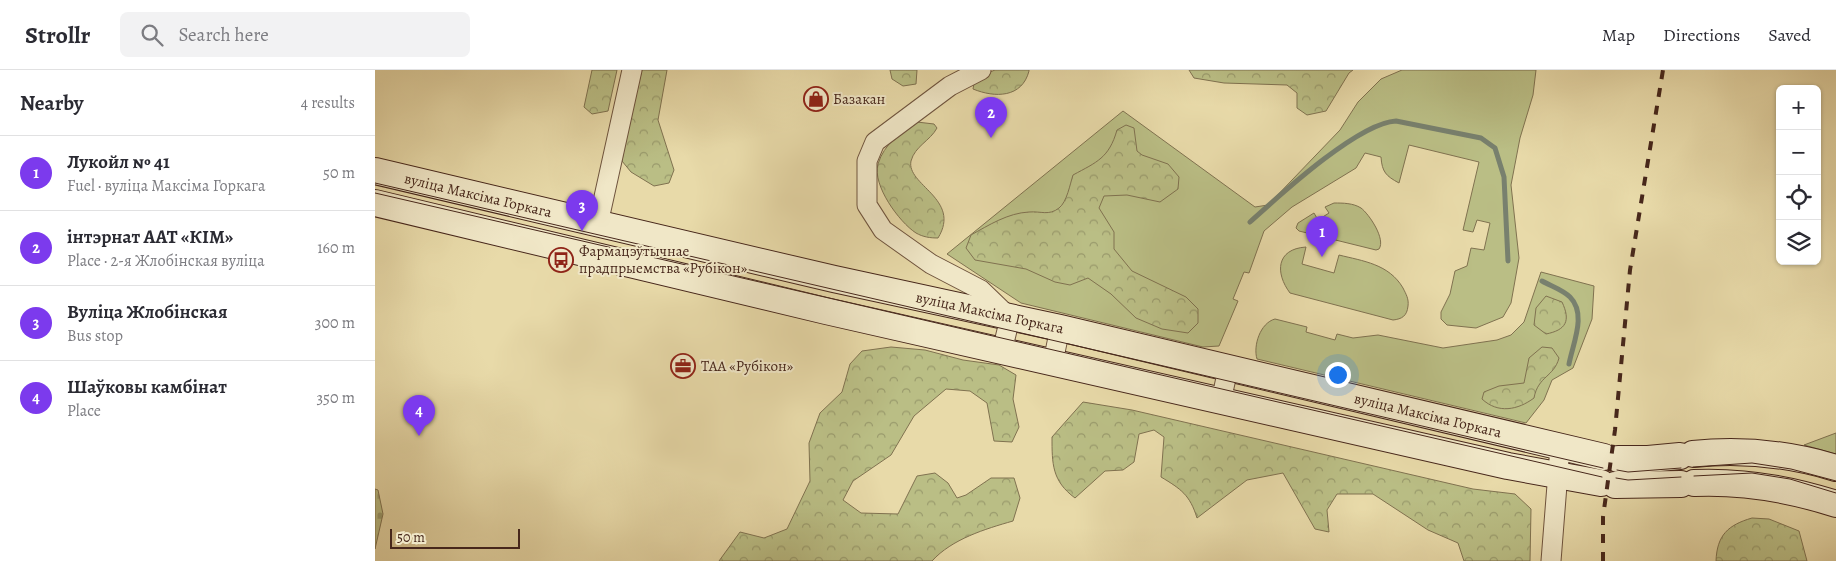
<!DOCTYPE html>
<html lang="en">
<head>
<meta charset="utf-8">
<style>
  :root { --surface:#fff; --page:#f2f2f3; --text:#2b2b33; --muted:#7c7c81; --line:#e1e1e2; --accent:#7c3aed }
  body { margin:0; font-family:Alegreya,serif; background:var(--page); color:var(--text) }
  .controls { position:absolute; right:15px; top:15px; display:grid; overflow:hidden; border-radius:8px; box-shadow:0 1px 4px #0004 }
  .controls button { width:45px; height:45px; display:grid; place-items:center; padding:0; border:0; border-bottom:1px solid var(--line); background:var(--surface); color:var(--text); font:25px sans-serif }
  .scale { position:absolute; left:15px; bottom:12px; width:130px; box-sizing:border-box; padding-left:5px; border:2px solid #47271b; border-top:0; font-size:14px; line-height:18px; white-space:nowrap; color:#47271b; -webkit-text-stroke:4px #f0e7c7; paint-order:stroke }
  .you { position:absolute; left:962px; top:304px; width:18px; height:18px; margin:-12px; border:4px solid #fff; border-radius:50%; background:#1a73e8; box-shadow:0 0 0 8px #1a73e833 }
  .badge { display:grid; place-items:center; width:32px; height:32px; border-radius:50%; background:var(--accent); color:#fff; font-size:16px; font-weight:700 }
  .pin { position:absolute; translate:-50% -41px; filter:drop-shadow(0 1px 2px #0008) }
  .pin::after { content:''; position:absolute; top:26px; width:18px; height:15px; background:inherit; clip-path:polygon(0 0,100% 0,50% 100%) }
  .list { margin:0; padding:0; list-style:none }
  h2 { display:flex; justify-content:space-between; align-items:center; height:65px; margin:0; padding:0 20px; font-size:21px }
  h2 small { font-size:16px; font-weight:400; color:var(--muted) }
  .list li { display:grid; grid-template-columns:32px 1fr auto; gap:15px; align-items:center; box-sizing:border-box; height:75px; padding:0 20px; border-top:1px solid var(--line) }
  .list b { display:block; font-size:19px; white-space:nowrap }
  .list p { margin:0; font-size:16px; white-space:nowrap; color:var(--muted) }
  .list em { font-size:16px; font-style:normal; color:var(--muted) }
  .icon { flex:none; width:28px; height:28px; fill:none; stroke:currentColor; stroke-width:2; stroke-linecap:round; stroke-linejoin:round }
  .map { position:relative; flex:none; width:1461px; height:491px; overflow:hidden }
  header { display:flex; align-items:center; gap:30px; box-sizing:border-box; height:70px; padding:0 25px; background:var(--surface); border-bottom:1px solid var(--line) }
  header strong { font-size:24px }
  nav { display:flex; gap:28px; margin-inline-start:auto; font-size:18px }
  .search { width:350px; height:45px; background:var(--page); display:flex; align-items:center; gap:12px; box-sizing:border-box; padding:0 18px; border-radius:8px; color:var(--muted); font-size:19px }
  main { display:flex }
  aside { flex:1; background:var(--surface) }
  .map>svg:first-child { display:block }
</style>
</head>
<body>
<header>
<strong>Strollr</strong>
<div class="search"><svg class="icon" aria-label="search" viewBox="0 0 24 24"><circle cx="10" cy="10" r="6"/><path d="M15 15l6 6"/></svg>Search here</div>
<nav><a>Map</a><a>Directions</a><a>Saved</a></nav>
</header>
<main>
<aside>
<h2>Nearby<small>4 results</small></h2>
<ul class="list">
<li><span class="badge">1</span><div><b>Лукойл № 41</b><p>Fuel · вуліца Максіма Горкага</p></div><em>50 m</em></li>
<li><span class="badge">2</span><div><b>інтэрнат ААТ «КІМ»</b><p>Place · 2-я Жлобінская вуліца</p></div><em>160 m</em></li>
<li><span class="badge">3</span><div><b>Вуліца Жлобінская</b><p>Bus stop</p></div><em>300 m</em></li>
<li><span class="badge">4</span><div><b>Шаўковы камбінат</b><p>Place</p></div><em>350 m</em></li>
</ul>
</aside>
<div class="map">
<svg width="1461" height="491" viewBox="0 0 1461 491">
  <defs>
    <pattern id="forest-crowns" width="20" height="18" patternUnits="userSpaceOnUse" patternTransform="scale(1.25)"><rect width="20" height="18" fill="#babe85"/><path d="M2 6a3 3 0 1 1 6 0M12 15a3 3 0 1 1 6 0" fill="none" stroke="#999a6c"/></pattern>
    <pattern id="cemetery-stones" width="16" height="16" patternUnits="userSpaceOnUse" patternTransform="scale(1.25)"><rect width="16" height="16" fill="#babe85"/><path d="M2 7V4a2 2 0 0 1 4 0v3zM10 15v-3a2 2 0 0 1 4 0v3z" fill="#999a6c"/></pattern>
  </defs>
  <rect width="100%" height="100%" fill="#e8daa9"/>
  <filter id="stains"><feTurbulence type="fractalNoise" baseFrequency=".004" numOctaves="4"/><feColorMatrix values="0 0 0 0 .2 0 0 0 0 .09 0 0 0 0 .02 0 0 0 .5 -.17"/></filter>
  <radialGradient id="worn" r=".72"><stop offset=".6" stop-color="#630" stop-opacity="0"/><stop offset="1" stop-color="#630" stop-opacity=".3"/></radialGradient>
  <g fill="#babe85" stroke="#807250">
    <path d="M1027,0H1161L1158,25L1145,68L1136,115L1144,188L1136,233L1128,247L1101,258L1072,255L1066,249V242L1075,224L1080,201L1092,196L1096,178L1109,180L1115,153L1102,150L1098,162L1088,160L1104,92L1034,75L1024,113C1011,106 1007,102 1006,87L990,83L981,98L917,137L889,161L874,203L869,202L858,229L863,231L844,276L828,277L646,233L572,184L748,41L880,137L893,135L965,60L983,32L1006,9Z"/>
    <path d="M959,133C968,133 978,133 986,138C994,144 1011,169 1004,179L1001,180L924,161L921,158L923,153L939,143L943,150L954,143L950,137Z"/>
    <path d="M931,177L927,194L959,203L964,185C988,191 1014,194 1028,218C1031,224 1034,229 1033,236C1032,246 1027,249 1018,250L915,223C900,203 901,179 931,177Z"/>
    <path d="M1166,202L1219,216L1217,249L1198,298L1177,310L1169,330L1151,353L882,289C878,276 885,253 900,249L932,257L931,262L960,270L962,264L978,268L1003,265L1068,278L1122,270L1136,265L1149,252Z"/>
    <polygon points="1461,363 1461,384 1429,375"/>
  </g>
  <g fill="url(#forest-crowns)" stroke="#807250">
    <polygon points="217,0 242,0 233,41 217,44 209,37"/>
    <polygon points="267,0 292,0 283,50 299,100 294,113 279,116 256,102 247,91 253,55"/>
    <polygon points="515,0 542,0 541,14 528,16 517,9"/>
    <path d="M620,0H654V1C647,28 620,28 598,19L600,8Z"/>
    <polygon points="814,0 978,0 974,3 951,41 932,45 922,38 922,23 912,15 849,13 819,8"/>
    <path d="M542,52L559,54L562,58C555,71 540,76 536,91C531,115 587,129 563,168C555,168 548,167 541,163C524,152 497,115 503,94C509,74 526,62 542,52Z"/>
    <path d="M751,55L759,58L762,81L767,85L793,94L804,107L803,119L785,132L752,125L729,126L724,138L739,162V179L757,201L811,227L823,239V253L813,263L787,259L761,248L736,224L713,208L695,215L680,212L651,199L600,190L591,178L596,165C614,155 633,143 654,142C666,141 674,146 684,138C692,132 695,114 698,105C722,92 734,88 742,60Z"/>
    <path d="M1171,226L1187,232C1196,251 1191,260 1171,264L1159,255L1161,238Z"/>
    <path d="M516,277L550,280L588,290L624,295L641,305L638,329L644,357L637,372L619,371L612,333L595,321L571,319L539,346L516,385L478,411L468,430L486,443L523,444L542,406L560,403L573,413L582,428L591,425L616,408H639L645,428L638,451C610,459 577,469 557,491H344L365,462L389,468L412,459L435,411L434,373L445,343L467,322L475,294L487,281Z"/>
    <path d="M1167,277L1177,278L1184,288C1179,307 1163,306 1159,328C1143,340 1123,344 1107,329L1109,322L1124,316L1149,313L1154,288Z"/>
    <path d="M708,332L757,340L1098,419L1140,424L1156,439L1155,491H1089L1083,473L1053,460L998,424H962L952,440L954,462L940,459L908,403L872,410L822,448C815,425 806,419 786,407L789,367L779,360L764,364L759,392L748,400L730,401L700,428C677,411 677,394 677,367Z"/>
    <path d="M1377,448L1394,449L1424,461L1432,491H1341C1342,465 1353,455 1377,448Z"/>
  </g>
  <polygon fill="url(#cemetery-stones)" stroke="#807250" points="0,419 3,420 8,444 0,479"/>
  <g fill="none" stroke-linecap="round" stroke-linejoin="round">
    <g stroke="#78806e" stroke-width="5">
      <path d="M875,152C905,125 983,53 1021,51L1106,68L1120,78L1129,107L1133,191"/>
      <path d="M1167,211C1176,216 1188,220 1195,227C1212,244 1198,273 1194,294"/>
    </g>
    <defs>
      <g id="street">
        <polyline points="606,0 575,16 500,72 492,91 492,135 508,160 556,194 606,220 635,248 627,281"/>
        <polyline points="223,154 257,0"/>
        <polyline points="678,292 685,258"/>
        <polyline points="846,331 853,299"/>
        <polyline points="1176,491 1185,377"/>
      </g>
      <g id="secondary">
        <path id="s1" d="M0,101L459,209L685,258L1229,387"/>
        <polyline points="0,133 451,241 1133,396 1226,413"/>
        <path d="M1318,384C1365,379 1415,384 1461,398"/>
        <polyline points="1243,389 1273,389 1305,386"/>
        <path d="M1319,413C1367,411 1415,419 1461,434"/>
        <polyline points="1240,415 1306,414"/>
      </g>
    </defs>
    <use href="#street" stroke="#6f543e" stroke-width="21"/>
    <use href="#secondary" stroke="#47271b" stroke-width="28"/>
    <use href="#street" stroke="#f0e7c7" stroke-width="19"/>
    <use href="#secondary" stroke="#f0e7c7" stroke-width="26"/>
    <g stroke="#47271b" stroke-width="1">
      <polyline points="0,113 1228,398"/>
      <polyline points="0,123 1227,407"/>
      <polyline points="1318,397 1377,393 1416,399 1461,411"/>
      <polyline points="1242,400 1253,402 1306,398"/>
      <polyline points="1319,406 1377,403 1415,409 1461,423"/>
      <polyline points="1241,408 1253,410 1306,407"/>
    </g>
    <polyline stroke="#47271b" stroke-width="4" stroke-dasharray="9 9" stroke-linecap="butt" points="1228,491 1228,447 1240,360 1255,200 1288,0"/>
  </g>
  <defs>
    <symbol id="shop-ring" viewBox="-11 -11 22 22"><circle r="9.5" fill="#f0e7c7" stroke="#8f2418" stroke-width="1.5"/><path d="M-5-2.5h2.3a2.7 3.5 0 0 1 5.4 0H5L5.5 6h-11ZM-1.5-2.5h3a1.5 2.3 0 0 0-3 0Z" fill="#8f2418"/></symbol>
    <symbol id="bus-ring" viewBox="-11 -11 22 22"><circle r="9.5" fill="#f0e7c7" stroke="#8f2418" stroke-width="1.5"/><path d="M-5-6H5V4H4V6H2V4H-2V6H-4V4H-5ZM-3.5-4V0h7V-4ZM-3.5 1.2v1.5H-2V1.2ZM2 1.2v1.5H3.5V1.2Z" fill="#8f2418"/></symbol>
    <symbol id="office-ring" viewBox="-11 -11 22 22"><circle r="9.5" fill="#f0e7c7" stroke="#8f2418" stroke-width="1.5"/><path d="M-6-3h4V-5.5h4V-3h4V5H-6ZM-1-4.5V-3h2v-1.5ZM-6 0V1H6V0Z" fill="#8f2418"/></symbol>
  </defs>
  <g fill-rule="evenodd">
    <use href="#shop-ring" x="427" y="15" width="28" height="28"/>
    <use href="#bus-ring" x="172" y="176" width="28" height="28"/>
    <use href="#office-ring" x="294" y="282" width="28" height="28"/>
  </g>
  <g text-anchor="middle" stroke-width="4" stroke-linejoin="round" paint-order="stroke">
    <g font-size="15" fill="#47271b" stroke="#f0e7c7" text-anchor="start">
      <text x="458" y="34">Базакан</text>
      <text x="204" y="186">Фармацэўтычнае<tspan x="204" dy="17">прадпрыемства «Рубікон»</tspan></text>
      <text x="326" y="301">ТАА «Рубікон»</text>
    </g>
    <g font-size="15" fill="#47271b" stroke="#f0e7c7">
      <text dy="5" stroke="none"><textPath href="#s1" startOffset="106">вуліца Максіма Горкага</textPath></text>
      <text dy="5" stroke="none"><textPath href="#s1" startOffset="631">вуліца Максіма Горкага</textPath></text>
      <text dy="5" stroke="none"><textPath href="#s1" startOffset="1081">вуліца Максіма Горкага</textPath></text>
    </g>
  </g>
  <rect width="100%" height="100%" filter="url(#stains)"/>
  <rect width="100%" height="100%" fill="url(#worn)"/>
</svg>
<div class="controls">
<button>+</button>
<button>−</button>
<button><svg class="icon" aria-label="locate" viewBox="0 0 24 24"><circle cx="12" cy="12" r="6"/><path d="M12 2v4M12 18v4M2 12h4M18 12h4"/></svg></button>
<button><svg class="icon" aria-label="layers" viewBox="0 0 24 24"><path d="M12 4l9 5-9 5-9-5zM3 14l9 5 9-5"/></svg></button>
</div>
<div class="scale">50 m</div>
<div class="you"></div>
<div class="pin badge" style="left:947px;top:187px">1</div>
<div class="pin badge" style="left:616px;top:68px">2</div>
<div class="pin badge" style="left:207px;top:161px">3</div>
<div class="pin badge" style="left:44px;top:366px">4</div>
</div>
</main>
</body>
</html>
